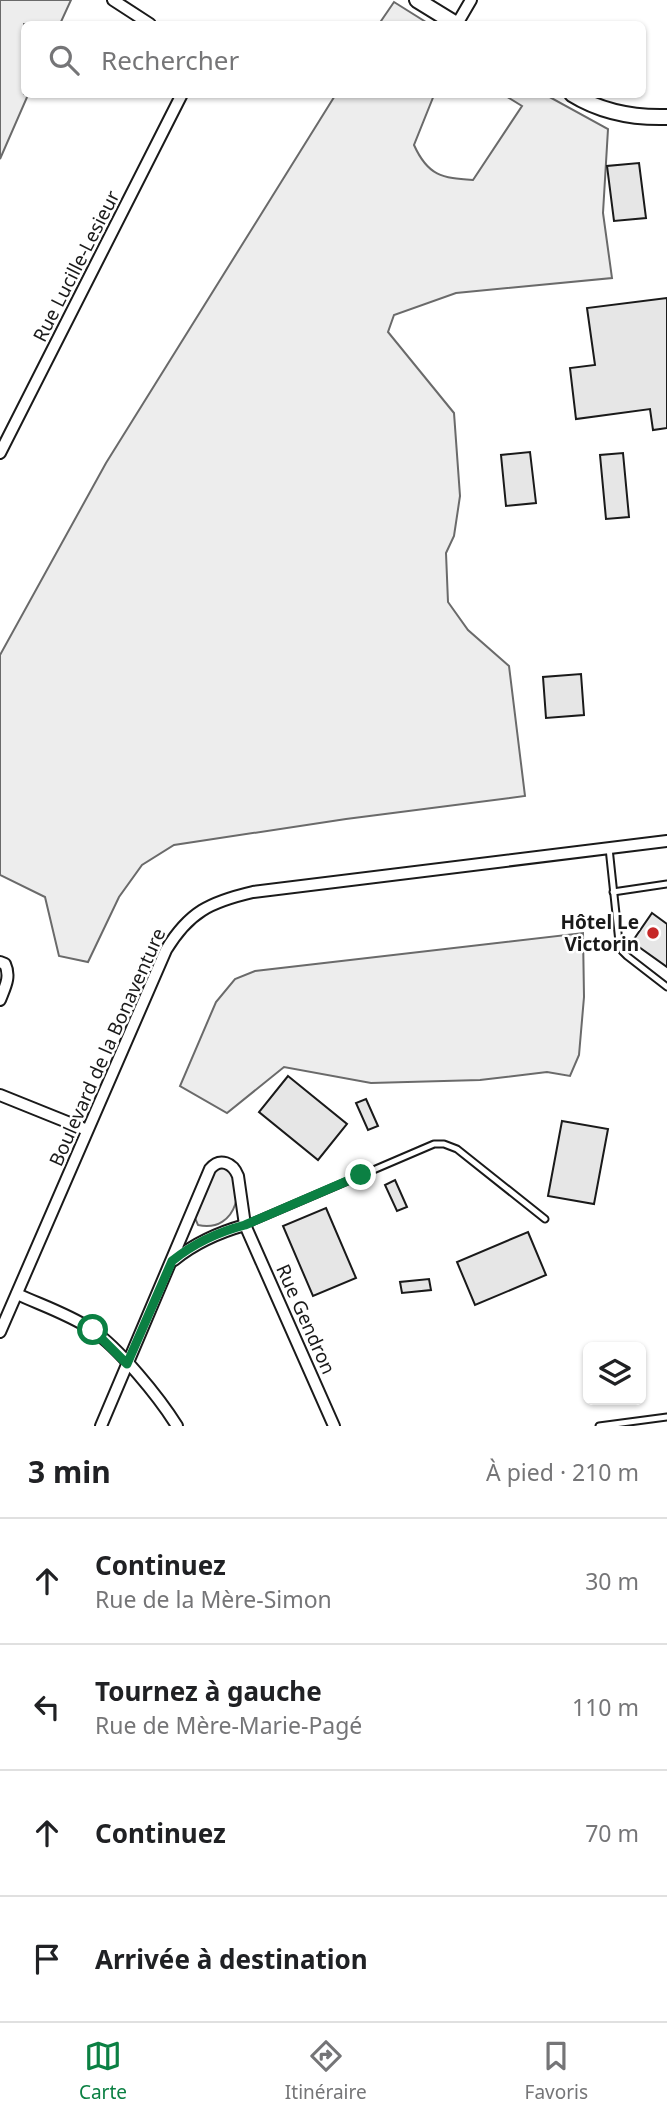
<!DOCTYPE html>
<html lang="fr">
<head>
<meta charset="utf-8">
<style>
  :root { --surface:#fff; --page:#f6f6f6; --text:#202124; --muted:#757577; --line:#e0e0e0; --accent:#0b8043 }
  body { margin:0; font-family:"Noto Sans",sans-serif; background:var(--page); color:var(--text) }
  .controls { position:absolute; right:21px; bottom:21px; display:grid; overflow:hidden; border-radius:10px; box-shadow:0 2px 5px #0004 }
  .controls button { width:63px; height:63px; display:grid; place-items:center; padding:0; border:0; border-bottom:2px solid var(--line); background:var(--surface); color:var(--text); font:35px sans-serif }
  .stop { position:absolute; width:21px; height:21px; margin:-16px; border:5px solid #0b8043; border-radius:50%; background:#fff }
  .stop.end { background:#0b8043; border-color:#fff; box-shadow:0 2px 7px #0008 }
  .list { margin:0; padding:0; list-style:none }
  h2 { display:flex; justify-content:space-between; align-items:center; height:91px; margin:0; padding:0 28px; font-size:30px }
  h2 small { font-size:23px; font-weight:400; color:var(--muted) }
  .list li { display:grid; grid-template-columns:46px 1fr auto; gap:21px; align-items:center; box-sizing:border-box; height:126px; padding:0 28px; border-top:2px solid var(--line) }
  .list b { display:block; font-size:26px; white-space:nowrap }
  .list p { margin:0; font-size:23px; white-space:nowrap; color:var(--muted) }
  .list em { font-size:23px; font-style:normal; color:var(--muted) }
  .icon { flex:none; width:38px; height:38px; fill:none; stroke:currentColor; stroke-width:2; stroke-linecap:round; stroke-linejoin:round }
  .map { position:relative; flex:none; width:667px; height:1426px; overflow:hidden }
  .search { position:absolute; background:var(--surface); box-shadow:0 2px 5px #0004; left:21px; right:21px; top:21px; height:77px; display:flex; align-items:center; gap:18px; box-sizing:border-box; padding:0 24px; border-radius:10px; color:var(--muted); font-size:26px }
  .sheet { height:595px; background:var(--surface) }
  nav { display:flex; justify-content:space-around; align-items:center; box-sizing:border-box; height:98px; border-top:2px solid var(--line); background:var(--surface); font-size:19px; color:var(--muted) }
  nav a { display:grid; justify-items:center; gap:4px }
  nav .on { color:var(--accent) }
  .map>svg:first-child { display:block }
</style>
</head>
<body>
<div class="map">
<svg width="667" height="1426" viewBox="0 0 667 1426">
  <rect width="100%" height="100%" fill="#fff"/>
  <g fill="#ededed" stroke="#6a6a6a" stroke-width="2">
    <polygon points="0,0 71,0 60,24 24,24 24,94 28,95 0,159"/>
    <polygon points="394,2 429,24 379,24"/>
    <path d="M336,94L434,95L414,145C428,176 442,178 473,180L522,106L504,95H546L608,129L603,213L612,278L456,293L394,315L388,332L454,413L460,496L454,536L446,553L448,602L468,630L509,666L525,796L346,819L174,845L142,865L119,897L88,962L59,956L45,897L0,875V655L106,463Z"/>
    <polygon points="583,933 584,997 579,1055 570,1076 547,1072 480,1080 371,1083 284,1067 227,1113 180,1086 216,1002 235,979 255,971"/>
    <path d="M223,1167C249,1180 238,1234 198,1225L194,1216C200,1201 206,1170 223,1167Z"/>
  </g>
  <g fill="#e6e6e6" stroke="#1a1a1a" stroke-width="2">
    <polygon points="639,163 646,218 614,221 607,166"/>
    <polygon points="667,298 667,428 653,430 650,409 576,419 570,368 595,365 587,308"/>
    <polygon points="530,452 536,503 506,506 501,455"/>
    <polygon points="623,453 629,517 606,519 600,455"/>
    <polygon points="581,674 584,715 546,718 543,677"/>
    <polygon points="652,913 667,924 667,967 632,942"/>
    <polygon points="288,1076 347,1124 318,1160 259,1112"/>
    <polygon points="366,1099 378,1126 368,1130 356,1103"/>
    <polygon points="562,1121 608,1129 594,1204 548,1196"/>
    <polygon points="395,1180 407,1207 397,1211 385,1185"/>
    <polygon points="326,1208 356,1278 313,1296 283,1226"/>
    <polygon points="528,1232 546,1275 475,1305 457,1262"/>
    <polygon points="429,1279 431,1290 402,1293 400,1282"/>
  </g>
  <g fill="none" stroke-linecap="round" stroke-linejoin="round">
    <defs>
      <g id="lane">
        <polyline points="609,848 619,942 622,951 627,956 667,987"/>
        <polyline points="613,892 667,884"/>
        <polyline points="245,1225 434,1144 444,1144 457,1149 545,1219"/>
        <polyline points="599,1426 667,1417"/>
      </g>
      <g id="street">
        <polyline points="113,0 150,24"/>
        <polyline points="457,24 471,0"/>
        <polyline points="0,453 182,94"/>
        <path d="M0,962L5,964C11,977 5,987 0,1000"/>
        <polyline points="0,1095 87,1130"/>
        <path d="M174,1260C195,1243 220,1232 245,1225"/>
        <path d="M17,1294C41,1305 68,1314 91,1329C119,1348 159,1397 177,1426"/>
        <path d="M0,1332L166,950C189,912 210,902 253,892L667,841"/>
        <path d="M101,1426L210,1169C220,1157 233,1163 238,1176L245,1225L334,1426"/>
      </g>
      <g id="secondary">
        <polyline points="417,0 456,24"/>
        <path d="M572,94C601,112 633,118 667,117"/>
      </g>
    </defs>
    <use href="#lane" stroke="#1a1a1a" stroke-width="9"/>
    <use href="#street" stroke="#1a1a1a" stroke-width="14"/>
    <use href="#secondary" stroke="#1a1a1a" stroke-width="18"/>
    <use href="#lane" stroke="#fff" stroke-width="5"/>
    <use href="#street" stroke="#fff" stroke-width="10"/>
    <use href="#secondary" stroke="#fff" stroke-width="14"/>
  </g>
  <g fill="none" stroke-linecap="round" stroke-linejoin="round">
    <path stroke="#0b8043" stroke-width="9" d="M93,1330L127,1364L172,1261C193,1244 218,1232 245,1225L361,1175"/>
  </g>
  <circle fill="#c62828" stroke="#fff" stroke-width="2.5" cx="653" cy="933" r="7"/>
  <g text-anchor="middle" stroke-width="5" stroke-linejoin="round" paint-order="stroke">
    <g font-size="19" fill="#1a1a1a" stroke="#fff">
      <text transform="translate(76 266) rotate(-63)" y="7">Rue Lucille-Lesieur</text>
      <text transform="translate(107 1047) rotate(-66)" y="7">Boulevard de la Bonaventure</text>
      <text transform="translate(306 1319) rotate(66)" y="7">Rue Gendron</text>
    </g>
    <g font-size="19" font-weight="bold" fill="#1a1a1a" stroke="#fff" text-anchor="end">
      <text x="639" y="929">Hôtel Le<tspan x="639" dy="22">Victorin</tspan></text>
    </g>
  </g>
</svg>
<div class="controls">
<button><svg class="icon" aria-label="layers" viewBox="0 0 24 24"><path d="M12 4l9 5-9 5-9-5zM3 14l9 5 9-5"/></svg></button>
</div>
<div class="stop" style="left:93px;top:1330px"></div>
<div class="stop end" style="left:361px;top:1175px"></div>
<div class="search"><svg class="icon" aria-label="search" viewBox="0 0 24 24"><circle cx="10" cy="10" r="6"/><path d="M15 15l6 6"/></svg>Rechercher</div>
</div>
<section class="sheet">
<h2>3 min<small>À pied · 210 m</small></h2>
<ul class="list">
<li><svg class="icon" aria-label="ahead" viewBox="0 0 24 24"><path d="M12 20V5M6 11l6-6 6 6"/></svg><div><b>Continuez</b><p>Rue de la Mère-Simon</p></div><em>30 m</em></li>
<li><svg class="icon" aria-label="left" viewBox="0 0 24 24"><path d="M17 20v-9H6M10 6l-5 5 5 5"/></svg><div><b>Tournez à gauche</b><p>Rue de Mère-Marie-Pagé</p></div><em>110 m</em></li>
<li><svg class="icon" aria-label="ahead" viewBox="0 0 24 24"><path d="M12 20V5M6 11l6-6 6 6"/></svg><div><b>Continuez</b></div><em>70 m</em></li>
<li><svg class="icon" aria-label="arrive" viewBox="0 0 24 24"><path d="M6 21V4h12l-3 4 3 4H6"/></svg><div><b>Arrivée à destination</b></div></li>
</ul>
</section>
<nav>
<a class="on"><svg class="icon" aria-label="map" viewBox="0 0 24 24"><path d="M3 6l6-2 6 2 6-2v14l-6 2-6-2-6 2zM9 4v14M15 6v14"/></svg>Carte</a>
<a><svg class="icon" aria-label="directions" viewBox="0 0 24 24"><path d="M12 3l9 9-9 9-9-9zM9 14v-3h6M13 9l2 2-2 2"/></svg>Itinéraire</a>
<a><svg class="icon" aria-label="saved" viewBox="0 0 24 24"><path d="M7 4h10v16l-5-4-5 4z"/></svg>Favoris</a>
</nav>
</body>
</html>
